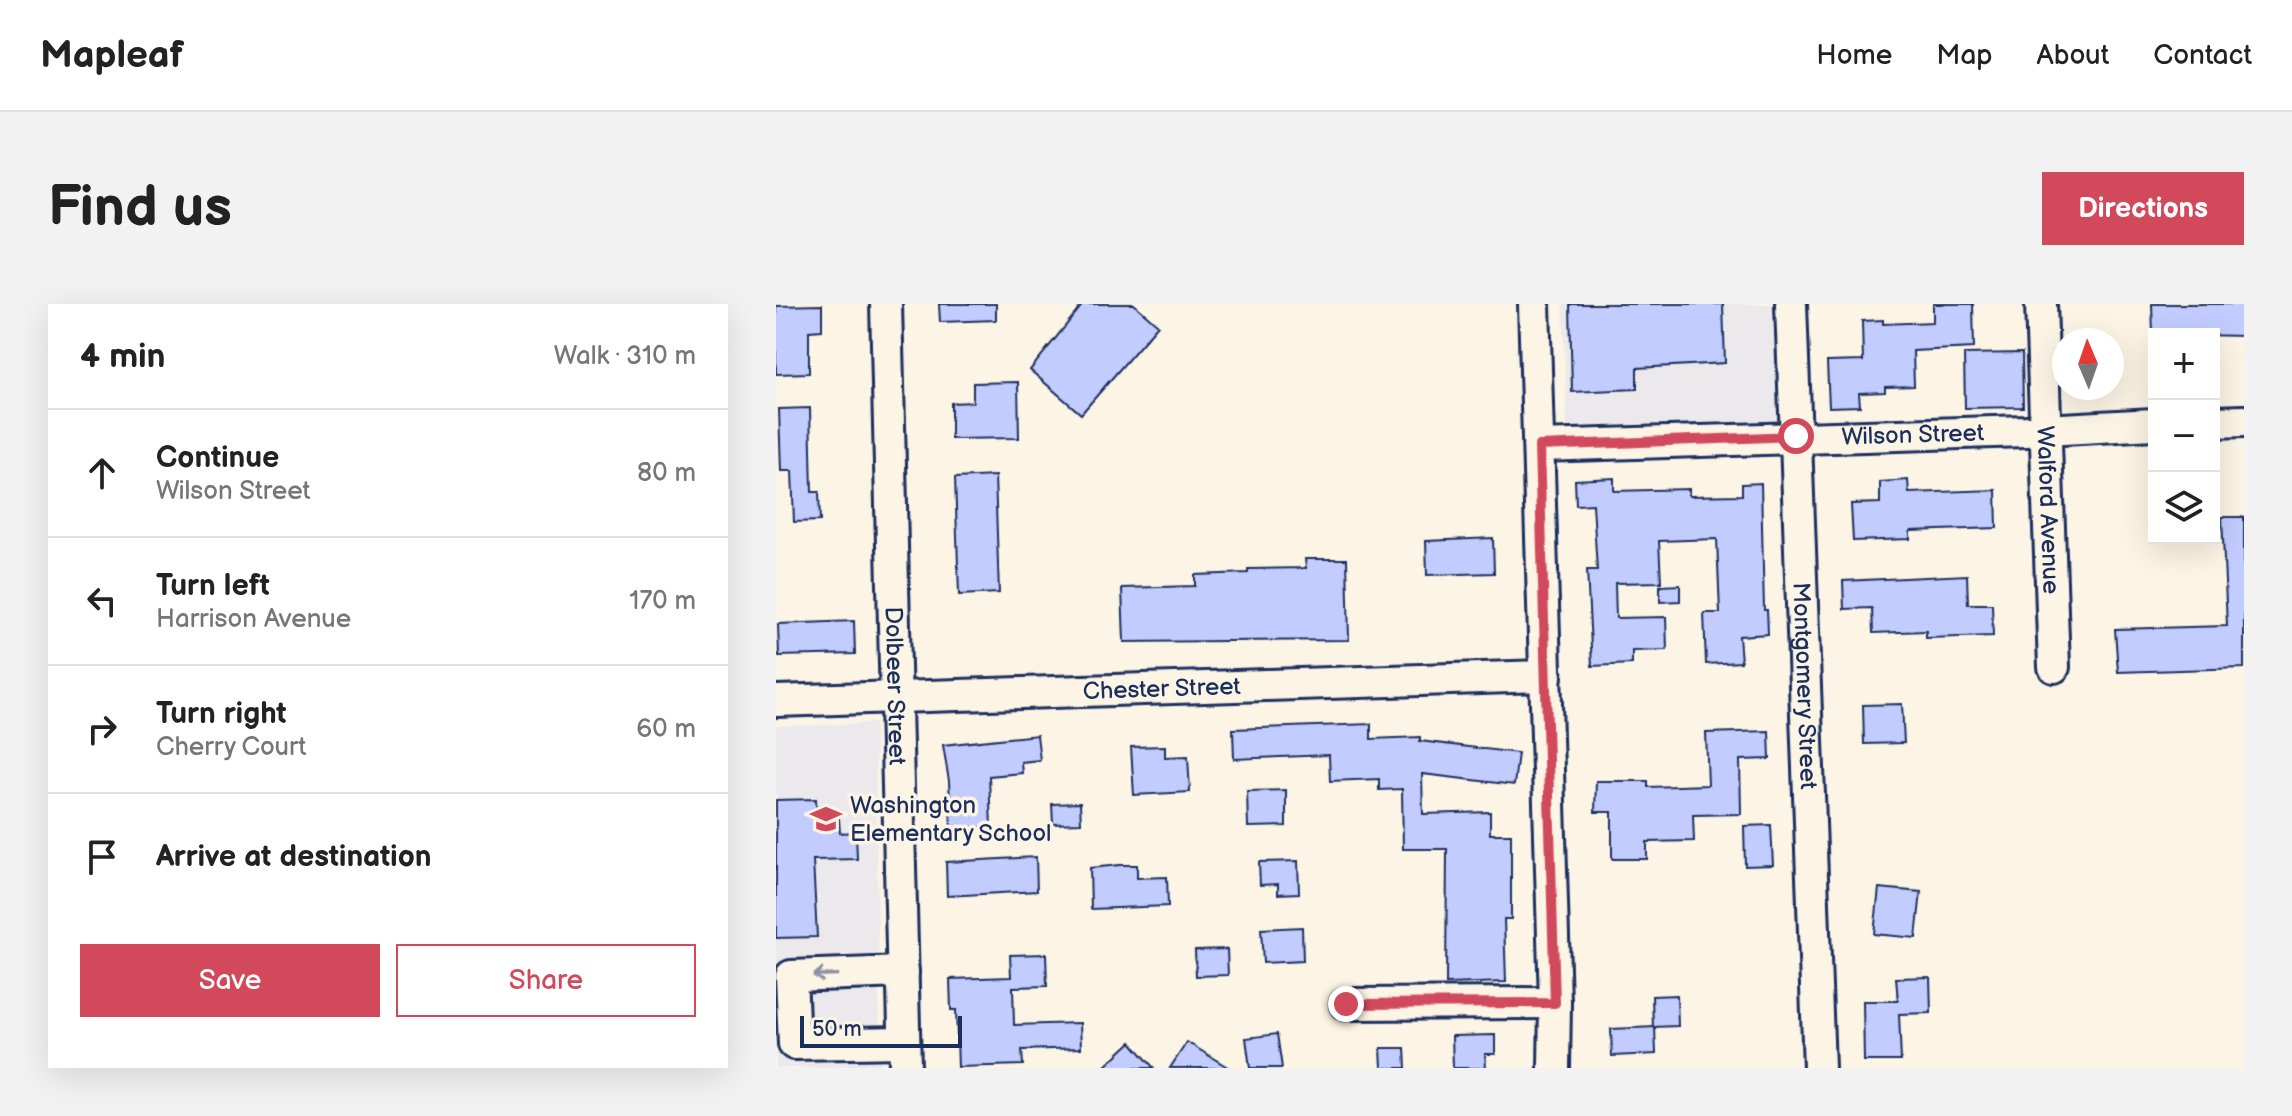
<!DOCTYPE html>
<html lang="en">
<head>
<meta charset="utf-8">
<style>
  :root { --surface:#fff; --page:#f2f2f2; --text:#222; --muted:#767676; --line:#e0e0e0; --accent:#d1495b }
  body { margin:0; font-family:"Balsamiq Sans",sans-serif; background:var(--page); color:var(--text) }
  .controls { position:absolute; right:24px; top:24px; display:grid; overflow:hidden; border-radius:0px; box-shadow:0 8px 32px #0002 }
  .controls button { width:72px; height:72px; display:grid; place-items:center; padding:0; border:0; border-bottom:2px solid var(--line); background:var(--surface); color:var(--text); font:40px sans-serif }
  .compass { position:absolute; left:1276px; top:24px; width:72px; height:72px; border-radius:50%; background:var(--surface); box-shadow:0 8px 32px #0002; rotate:358deg }
  .scale { position:absolute; left:24px; bottom:20px; width:162px; box-sizing:border-box; padding-left:8px; border:4px solid #1b2f5e; border-top:0; font-size:22px; line-height:28px; white-space:nowrap; color:#1b2f5e; -webkit-text-stroke:6px #fcf5e5; paint-order:stroke }
  .stop { position:absolute; width:24px; height:24px; margin:-18px; border:6px solid #d1495b; border-radius:50%; background:#fff }
  .stop.end { background:#d1495b; border-color:#fff; box-shadow:0 2px 8px #0008 }
  .list { margin:0; padding:0; list-style:none }
  h2 { display:flex; justify-content:space-between; align-items:center; height:104px; margin:0; padding:0 32px; font-size:34px }
  h2 small { font-size:26px; font-weight:400; color:var(--muted) }
  .list li { display:grid; grid-template-columns:52px 1fr auto; gap:24px; align-items:center; box-sizing:border-box; height:128px; padding:0 32px; border-top:2px solid var(--line) }
  .list b { display:block; font-size:30px; white-space:nowrap }
  .list p { margin:0; font-size:26px; white-space:nowrap; color:var(--muted) }
  .list em { font-size:26px; font-style:normal; color:var(--muted) }
  .actions { display:flex; gap:16px; padding:24px 32px }
  .actions a { flex:1; padding:18px 0; border:2px solid var(--accent); border-radius:0px; text-align:center; font-size:28px; color:var(--accent) }
  .actions .main { background:var(--accent); color:#fff }
  .icon { flex:none; width:44px; height:44px; fill:none; stroke:currentColor; stroke-width:2; stroke-linecap:round; stroke-linejoin:round }
  .map { position:relative; flex:none; width:1468px; height:764px; overflow:hidden; border-radius:0px }
  header { display:flex; align-items:center; gap:48px; box-sizing:border-box; height:112px; padding:0 40px; background:var(--surface); border-bottom:2px solid var(--line) }
  header strong { font-size:38px }
  nav { display:flex; gap:44px; margin-inline-start:auto; font-size:28px }
  .intro { display:flex; align-items:center; justify-content:space-between; box-sizing:border-box; height:192px; padding:0 48px }
  h1 { margin:0; font-size:56px }
  .button { padding:20px 36px; border-radius:0px; background:var(--accent); color:#fff; font-size:28px; font-weight:700 }
  main { display:flex; gap:48px; padding:0 48px }
  aside { flex:1; background:var(--surface); border-radius:0px; box-shadow:0 8px 32px #0002 }
  .map>svg:first-child { display:block }
</style>
</head>
<body>
<header>
<strong>Mapleaf</strong>
<nav><a>Home</a><a>Map</a><a>About</a><a>Contact</a></nav>
</header>
<div class="intro"><h1>Find us</h1><a class="button">Directions</a></div>
<main>
<aside>
<h2>4 min<small>Walk · 310 m</small></h2>
<ul class="list">
<li><svg class="icon" aria-label="ahead" viewBox="0 0 24 24"><path d="M12 20V5M6 11l6-6 6 6"/></svg><div><b>Continue</b><p>Wilson Street</p></div><em>80 m</em></li>
<li><svg class="icon" aria-label="left" viewBox="0 0 24 24"><path d="M17 20v-9H6M10 6l-5 5 5 5"/></svg><div><b>Turn left</b><p>Harrison Avenue</p></div><em>170 m</em></li>
<li><svg class="icon" aria-label="right" viewBox="0 0 24 24"><path d="M7 20v-9h11M14 6l5 5-5 5"/></svg><div><b>Turn right</b><p>Cherry Court</p></div><em>60 m</em></li>
<li><svg class="icon" aria-label="arrive" viewBox="0 0 24 24"><path d="M6 21V4h12l-3 4 3 4H6"/></svg><div><b>Arrive at destination</b></div></li>
</ul>
<div class="actions"><a class="main">Save</a><a>Share</a></div>
</aside>
<div class="map">
<svg width="1468" height="764" viewBox="0 0 1468 764">
  <rect width="100%" height="100%" fill="#fcf5e5"/>
  <filter id="ink" filterUnits="userSpaceOnUse"><feTurbulence type="fractalNoise" baseFrequency=".0125" numOctaves="2"/><feDisplacementMap in="SourceGraphic" scale="16" xChannelSelector="R" yChannelSelector="G"/><feConvolveMatrix kernelMatrix="1 2 1 2 8 2 1 2 1" color-interpolation-filters="sRGB"/></filter>
  <g filter="url(#ink)">
    <g fill="#ebe9ec">
      <polygon points="787,0 998,0 1001,117 791,123"/>
      <polygon points="99,419 104,764 0,764 0,422"/>
    </g>
    <g fill="#c2ccfe" stroke="#1b2f5e" stroke-width="2">
      <polygon points="163,0 220,0 220,16 164,18"/>
      <polygon points="307,0 358,0 382,21 305,110 254,66"/>
      <polygon points="794,0 947,0 949,59 861,64 861,85 796,88"/>
      <polygon points="1157,0 1197,0 1198,44 1137,47 1138,82 1109,83 1109,88 1083,89 1084,102 1053,103 1051,58 1087,57 1086,17 1107,16 1107,20 1157,18"/>
      <polygon points="1376,0 1468,0 1468,32 1377,30"/>
      <polygon points="46,1 46,26 33,27 33,69 0,70 0,2"/>
      <polygon points="1246,49 1247,103 1189,104 1188,50"/>
      <polygon points="242,78 243,134 175,135 175,99 197,98 197,79"/>
      <polygon points="34,104 36,188 43,188 44,217 18,218 16,167 5,167 3,105"/>
      <polygon points="219,172 223,289 183,291 179,174"/>
      <polygon points="838,174 838,187 913,185 913,192 966,191 966,180 985,179 988,306 991,306 992,330 963,332 965,358 930,360 928,309 944,309 941,235 883,237 885,278 839,279 840,314 890,313 891,346 856,347 856,360 816,362 811,266 821,266 817,200 800,201 799,176"/>
      <polygon points="1132,176 1133,189 1220,186 1221,224 1134,227 1134,235 1077,237 1075,200 1104,199 1104,178"/>
      <polygon points="1446,213 1468,213 1468,364 1342,368 1339,325 1451,322"/>
      <polygon points="717,234 718,269 651,271 650,237"/>
      <polygon points="529,255 571,255 573,336 348,338 346,284 419,282 419,271 472,269 472,265 530,264"/>
      <polygon points="1191,271 1192,300 1216,300 1217,332 1150,334 1150,327 1097,329 1096,304 1068,305 1067,277"/>
      <polygon points="904,281 904,297 884,298 884,282"/>
      <polygon points="78,317 79,350 3,352 2,320"/>
      <polygon points="1126,400 1128,439 1088,440 1087,401"/>
      <polygon points="595,420 595,435 644,433 644,437 742,449 738,481 646,470 647,510 714,508 714,530 735,530 735,615 728,615 730,678 670,680 671,545 627,545 626,485 603,486 603,475 554,477 553,451 458,455 457,425"/>
      <polygon points="993,427 994,455 964,456 965,510 917,511 918,537 871,538 871,555 836,555 836,508 819,508 820,477 872,477 872,483 932,481 930,429"/>
      <polygon points="261,431 264,456 245,458 246,469 213,472 215,523 175,525 173,477 167,441"/>
      <polygon points="389,442 389,453 412,452 414,488 358,491 355,443"/>
      <polygon points="510,486 510,522 472,523 471,487"/>
      <polygon points="40,495 41,515 63,515 64,529 80,528 81,555 37,556 41,633 0,634 0,496"/>
      <polygon points="304,499 305,519 277,520 276,500"/>
      <polygon points="995,521 997,561 969,562 968,522"/>
      <polygon points="260,553 261,587 171,592 170,558"/>
      <polygon points="522,557 523,589 502,590 502,580 484,581 483,558"/>
      <polygon points="344,561 361,561 361,574 391,573 392,602 315,605 314,564"/>
      <polygon points="1103,584 1145,588 1140,634 1098,630"/>
      <polygon points="526,623 527,657 487,659 485,625"/>
      <polygon points="451,645 452,671 420,672 419,646"/>
      <polygon points="270,650 271,682 237,683 238,721 304,719 305,744 246,746 247,761 182,763 180,706 175,706 174,675 235,673 234,651"/>
      <polygon points="1154,673 1155,709 1123,710 1125,757 1088,757 1087,697 1122,697 1120,674"/>
      <polygon points="901,691 902,722 877,723 876,692"/>
      <polygon points="879,723 880,750 836,752 835,725"/>
      <polygon points="501,730 506,764 474,764 470,734"/>
      <polygon points="719,731 719,750 709,750 710,764 677,764 676,732"/>
      <polygon points="355,738 378,764 327,764"/>
      <polygon points="411,738 453,764 394,764"/>
      <polygon points="605,744 629,744 630,764 606,764"/>
    </g>
    <g fill="none" stroke-linecap="round" stroke-linejoin="round">
      <defs>
        <g id="minor">
          <path id="s1" d="M110,0L129,764"/>
          <polyline points="758,0 779,699 778,764"/>
          <path id="s2" d="M1015,0L1043,764"/>
          <path id="s3" d="M1265,0L1278,363"/>
          <polyline points="1438,118 1468,117"/>
          <path id="s4" d="M763,142L1250,127L1378,120"/>
          <path id="s5" d="M0,397L770,372"/>
          <polyline points="127,668 15,672 18,740 128,738"/>
          <polyline points="570,700 779,699"/>
        </g>
      </defs>
      <use href="#minor" stroke="#1b2f5e" stroke-width="36"/>
      <use href="#minor" stroke="#fcf5e5" stroke-width="30"/>
    </g>
    <defs><path id="oneway-shaft" d="M-6 0H5M1.5-3L5.5 0L1.5 3" fill="none" stroke-width="1.6" stroke-linecap="round" stroke-linejoin="round" transform="scale(2)"/></defs>
    <use stroke="#8c92a2" href="#oneway-shaft" transform="translate(49 671) rotate(178)"/>
  </g>
  <g fill="none" stroke-linecap="round" stroke-linejoin="round" filter="url(#ink)">
    <polyline stroke="#d1495b" stroke-width="10" points="570,700 779,699 763,142 1020,132"/>
  </g>
  <defs>
    <symbol id="school-bare" viewBox="-9 -9 18 18"><path d="M0-5L7-2L0 1L-7-2ZM-4 1L0 2.5L4 1V4Q0 6-4 4Z" fill="#d1495b" stroke="#fcf5e5" stroke-width="2.5" paint-order="stroke"/></symbol>
  </defs>
  <g fill-rule="evenodd">
    <use href="#school-bare" x="28" y="493" width="44" height="44"/>
  </g>
  <g text-anchor="middle" stroke-width="7" stroke-linejoin="round" paint-order="stroke">
    <g font-size="24" fill="#1b2f5e" stroke="#fcf5e5">
      <text dy="8" stroke="none"><textPath href="#s4" startOffset="374">Wilson Street</textPath></text>
      <text dy="8" stroke="none"><textPath href="#s3" startOffset="206">Walford Avenue</textPath></text>
      <text dy="8" stroke="none"><textPath href="#s1" startOffset="382">Dolbeer Street</textPath></text>
      <text dy="8" stroke="none"><textPath href="#s2" startOffset="382">Montgomery Street</textPath></text>
      <text dy="8" stroke="none"><textPath href="#s5" startOffset="386">Chester Street</textPath></text>
    </g>
    <g font-size="24" fill="#1b2f5e" stroke="#fcf5e5" text-anchor="start">
      <text x="74" y="509">Washington<tspan x="74" dy="28">Elementary School</tspan></text>
    </g>
  </g>
</svg>
<div class="controls">
<button>+</button>
<button>−</button>
<button><svg class="icon" aria-label="layers" viewBox="0 0 24 24"><path d="M12 4l9 5-9 5-9-5zM3 14l9 5 9-5"/></svg></button>
</div>
<svg class="compass" viewBox="-18 -18 36 36"><path d="M0-13l5 13h-10z" fill="#e53935"/><path d="M0 13l5-13h-10z" fill="#767676"/></svg>
<div class="scale">50 m</div>
<div class="stop" style="left:1020px;top:132px"></div>
<div class="stop end" style="left:570px;top:700px"></div>
</div>
</main>
</body>
</html>
